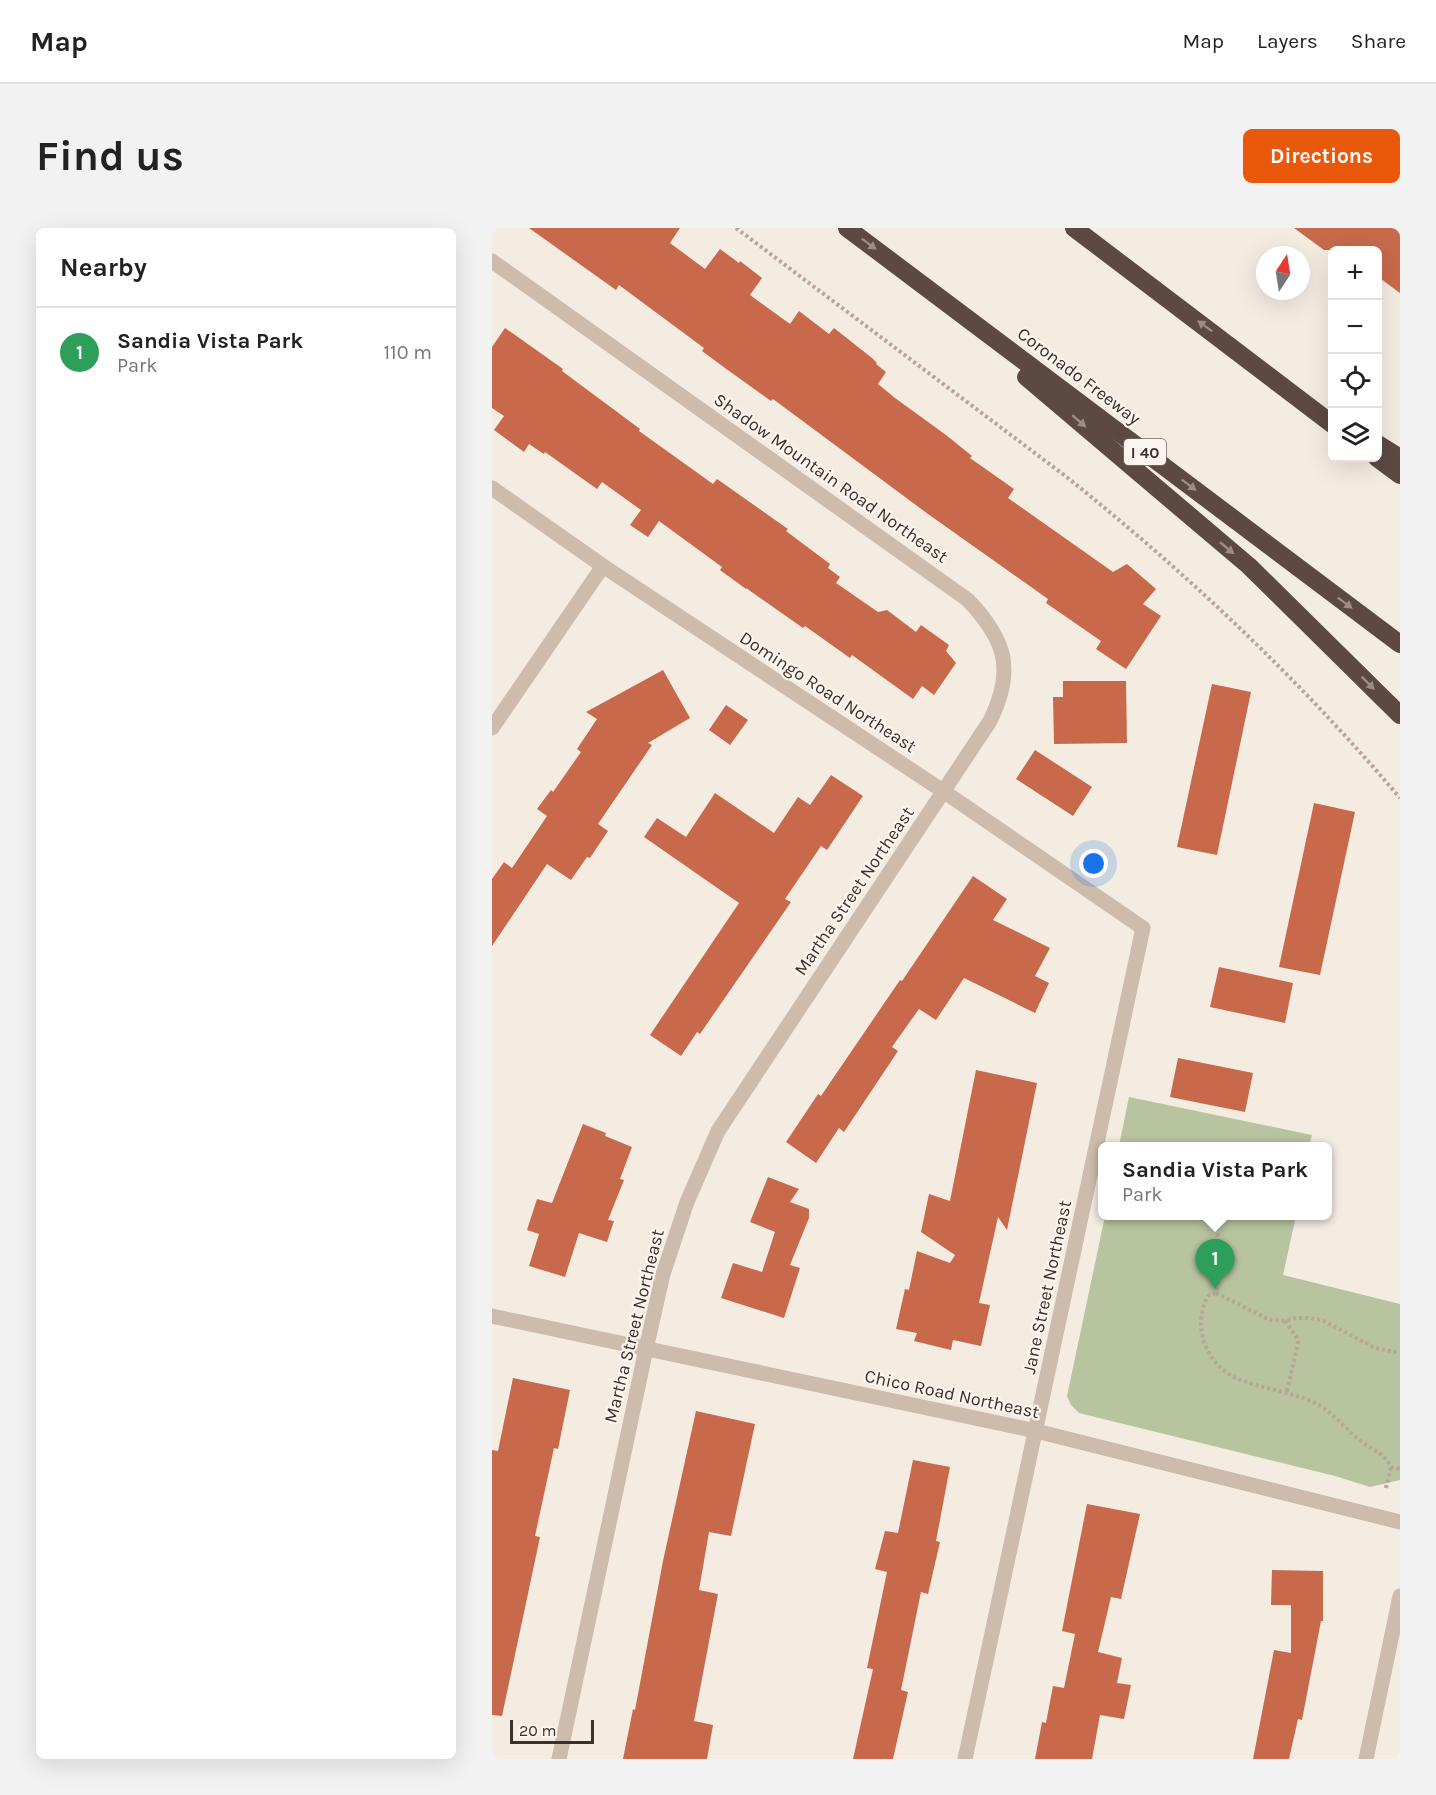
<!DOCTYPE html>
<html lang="en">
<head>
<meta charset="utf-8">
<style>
  :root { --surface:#fff; --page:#f2f2f2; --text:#222; --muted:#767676; --line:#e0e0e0; --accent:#ea580c }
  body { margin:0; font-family:Karla,sans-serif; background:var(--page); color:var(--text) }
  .controls { position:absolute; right:18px; top:18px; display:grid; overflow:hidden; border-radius:9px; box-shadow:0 6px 24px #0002 }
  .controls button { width:54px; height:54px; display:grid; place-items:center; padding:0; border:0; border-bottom:2px solid var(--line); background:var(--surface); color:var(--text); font:30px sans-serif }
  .compass { position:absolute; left:764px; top:18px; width:54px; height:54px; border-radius:50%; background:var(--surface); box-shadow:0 6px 24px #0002; rotate:12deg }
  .scale { position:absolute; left:18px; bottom:15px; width:84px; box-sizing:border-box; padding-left:6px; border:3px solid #3b302b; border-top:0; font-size:16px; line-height:21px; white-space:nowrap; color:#3b302b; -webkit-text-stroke:4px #fbf5ee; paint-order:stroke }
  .you { position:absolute; left:602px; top:636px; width:21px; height:21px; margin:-15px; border:4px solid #fff; border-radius:50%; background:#1a73e8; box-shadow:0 0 0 9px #1a73e833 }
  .badge { display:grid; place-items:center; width:39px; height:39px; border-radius:50%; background:var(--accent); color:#fff; font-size:20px; font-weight:700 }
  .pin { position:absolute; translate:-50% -50px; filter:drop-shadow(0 2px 3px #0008) }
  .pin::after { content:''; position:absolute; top:32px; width:21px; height:18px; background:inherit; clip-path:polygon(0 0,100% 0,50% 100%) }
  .popup { position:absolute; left:606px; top:914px; width:234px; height:78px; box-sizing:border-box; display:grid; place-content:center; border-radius:9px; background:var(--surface); filter:drop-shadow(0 2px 4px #0005); font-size:20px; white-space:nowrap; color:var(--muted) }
  .popup b { font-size:22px; color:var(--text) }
  .popup::after { content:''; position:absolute; left:50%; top:100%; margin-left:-12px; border:12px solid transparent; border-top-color:var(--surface) }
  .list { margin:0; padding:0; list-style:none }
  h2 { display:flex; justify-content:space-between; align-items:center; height:78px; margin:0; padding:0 24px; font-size:26px }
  h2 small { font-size:20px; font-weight:400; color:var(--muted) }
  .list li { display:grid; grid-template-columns:39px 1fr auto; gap:18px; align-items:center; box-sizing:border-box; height:90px; padding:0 24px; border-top:2px solid var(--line) }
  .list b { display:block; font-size:22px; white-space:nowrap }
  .list p { margin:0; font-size:20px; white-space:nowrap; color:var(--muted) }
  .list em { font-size:20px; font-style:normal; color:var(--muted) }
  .icon { flex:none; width:33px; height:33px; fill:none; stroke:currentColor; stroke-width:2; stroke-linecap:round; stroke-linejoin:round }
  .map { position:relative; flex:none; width:908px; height:1531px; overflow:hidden; border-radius:9px }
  header { display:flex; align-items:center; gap:36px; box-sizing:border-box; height:84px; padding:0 30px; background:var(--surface); border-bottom:2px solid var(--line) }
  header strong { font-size:28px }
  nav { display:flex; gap:33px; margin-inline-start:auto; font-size:21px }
  .intro { display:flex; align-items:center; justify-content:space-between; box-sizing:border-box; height:144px; padding:0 36px }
  h1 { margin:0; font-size:42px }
  .button { padding:15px 27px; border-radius:9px; background:var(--accent); color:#fff; font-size:21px; font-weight:700 }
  main { display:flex; gap:36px; padding:0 36px }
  aside { flex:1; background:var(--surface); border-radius:9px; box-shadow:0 6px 24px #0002 }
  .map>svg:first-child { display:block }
</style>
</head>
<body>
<header>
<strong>Map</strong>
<nav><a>Map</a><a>Layers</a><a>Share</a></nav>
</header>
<div class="intro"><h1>Find us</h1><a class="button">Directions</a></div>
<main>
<aside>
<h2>Nearby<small></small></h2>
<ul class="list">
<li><span class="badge" style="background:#2e9e5b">1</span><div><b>Sandia Vista Park</b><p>Park</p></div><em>110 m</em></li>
</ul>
</aside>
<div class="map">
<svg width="908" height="1531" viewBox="0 0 908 1531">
  <rect width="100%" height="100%" fill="#f4ebe1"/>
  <g fill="#b8c4a0">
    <polygon points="637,869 820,907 817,918 627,918"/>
    <polygon points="613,988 804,988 791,1047 908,1076 908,1252 878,1259 843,1248 587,1185 579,1177 575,1168"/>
  </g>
  <g fill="#c8694b">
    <polygon points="37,0 188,0 178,15 213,41 228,21 247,35 248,33 270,50 258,67 298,96 307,83 337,106 342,100 380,130 385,135 384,136 394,144 386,156 403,170 454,207 480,228 478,230 522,261 516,270 621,344 635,336 664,361 651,376 669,388 634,441 604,421 609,413 554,375 556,371 436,286 281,171 279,173 233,140 210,123 212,120 127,57 124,62"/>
    <polygon points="802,0 908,0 908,65 885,48 885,22 832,22"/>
    <polygon points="13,100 71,141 70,143 148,201 147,203 221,256 225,251 296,301 294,303 338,336 336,340 348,349 344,355 386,384 395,382 424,404 429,397 457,417 454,423 464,435 442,467 430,458 421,471 360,427 358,430 313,398 311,400 254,360 254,361 228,342 230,339 167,293 156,309 138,297 149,282 110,254 105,261 53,224 52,226 37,216 32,224 2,202 12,188 0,180 0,119"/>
    <polygon points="171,442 198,490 156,515 160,517 106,596 116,603 98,630 95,629 79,652 55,636 0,718 0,651 12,634 20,640 55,588 45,581 59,562 61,564 89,524 85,521 105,491 94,484"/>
    <polygon points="571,453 634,453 635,515 562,516 561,469 571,469"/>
    <polygon points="720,456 759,464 725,627 685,619"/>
    <polygon points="234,477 256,492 238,517 217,502"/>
    <polygon points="543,522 600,559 581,588 524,551"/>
    <polygon points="339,547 371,568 335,622 329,618 293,671 299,674 208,806 205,804 189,828 158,807 247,675 152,609 165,590 194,609 223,565 282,605 306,569 318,577"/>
    <polygon points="822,575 863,584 828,747 787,739"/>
    <polygon points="481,648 515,671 501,692 558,720 543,748 557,755 543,785 472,750 444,792 427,781 400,819 406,823 352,904 347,900 324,935 294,914 326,866 329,868 408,752 410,753"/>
    <polygon points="727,739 801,755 793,795 718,779"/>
    <polygon points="686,830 761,845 753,884 678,869"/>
    <polygon points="484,842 545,855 515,1002 506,989 487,1075 498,1077 489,1118 461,1112 459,1122 422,1113 425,1105 404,1101 413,1061 417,1062 425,1023 458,1035 463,1027 429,1004 437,966 458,973"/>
    <polygon points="91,896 114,905 113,908 140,919 128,951 132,952 116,992 122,993 115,1014 87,1005 73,1049 37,1038 47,1006 35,1002 45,971 60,975"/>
    <polygon points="276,949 307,961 298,974 317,981 317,990 298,1037 308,1040 292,1090 229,1070 241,1035 270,1044 283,1004 258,994"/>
    <polygon points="21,1150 78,1162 66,1221 62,1220 43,1308 48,1309 10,1488 0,1487 0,1222 6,1223"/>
    <polygon points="204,1183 263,1196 239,1308 217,1304 207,1362 226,1366 202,1493 221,1497 215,1531 131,1531 141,1481 143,1482 171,1333"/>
    <polygon points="421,1232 458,1239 444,1313 448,1314 436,1366 429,1364 409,1462 416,1464 401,1531 361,1531 381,1441 375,1440 395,1344 383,1341 393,1303 406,1305"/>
    <polygon points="595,1276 648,1286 629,1371 619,1369 606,1424 630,1430 625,1455 639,1457 632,1491 608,1487 600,1531 543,1531 550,1494 554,1495 561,1458 572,1460 583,1406 570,1403"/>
    <polygon points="780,1342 831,1343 831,1393 829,1393 810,1492 806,1491 797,1531 761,1531 782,1422 799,1425 799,1377 779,1377"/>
  </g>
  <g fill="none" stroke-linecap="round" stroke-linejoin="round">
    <g stroke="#b9a596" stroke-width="4" stroke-dasharray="3 3" stroke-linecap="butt">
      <path d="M244,0L572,247C694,344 807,451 908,570"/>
      <path d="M721,988C730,1013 728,1040 724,1065L716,1068C714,1072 712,1076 711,1081C703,1107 719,1139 744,1150C769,1161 798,1163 823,1175C841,1184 853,1201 869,1213C881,1223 893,1225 899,1239L908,1241"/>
      <polyline points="724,1065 778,1092 793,1093 804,1090 816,1090 830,1092 883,1120 908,1125"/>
      <polyline points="793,1093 805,1110 806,1115 795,1164"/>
      <polyline points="894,1260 899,1239"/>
    </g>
    <g stroke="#cdbbac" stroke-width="15">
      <path d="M0,33L476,372C514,412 523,442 498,493L226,903L195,974L171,1046L154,1121L67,1531"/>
      <polyline points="0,260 111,338 451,563 651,700 473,1531"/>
      <polyline points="0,500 111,338"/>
      <polyline points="0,1088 544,1203 908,1294"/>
      <polyline points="874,1531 908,1368"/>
    </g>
    <g stroke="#5c4a42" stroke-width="18">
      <polyline points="355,0 908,416"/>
      <polyline points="582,0 840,196"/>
      <polyline points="534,149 757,338 908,487"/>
      <polyline points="886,216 908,230"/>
      <polyline points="885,230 908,247"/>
    </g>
  </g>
  <defs><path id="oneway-solid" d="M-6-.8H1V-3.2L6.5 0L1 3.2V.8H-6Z" transform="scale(1.5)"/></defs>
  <g fill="#9c8e87">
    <use href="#oneway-solid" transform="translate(377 16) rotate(37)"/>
    <use href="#oneway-solid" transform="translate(713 98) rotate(-143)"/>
    <use href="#oneway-solid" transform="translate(587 193) rotate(41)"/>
    <use href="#oneway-solid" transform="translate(697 257) rotate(37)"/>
    <use href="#oneway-solid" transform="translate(735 320) rotate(40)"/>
    <use href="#oneway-solid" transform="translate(853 375) rotate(37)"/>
    <use href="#oneway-solid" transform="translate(876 455) rotate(45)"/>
  </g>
  <g text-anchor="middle" stroke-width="4.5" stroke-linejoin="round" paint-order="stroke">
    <rect fill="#fbf5ee" stroke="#756b66" stroke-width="1.5" x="632" y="211" width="42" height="26" rx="4.5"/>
    <g font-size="16" font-weight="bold" fill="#3b302b">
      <text x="653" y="230">I 40</text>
    </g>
    <g font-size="18" fill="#3b302b" stroke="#fbf5ee">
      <text transform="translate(587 148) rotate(37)" y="6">Coronado Freeway</text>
      <text transform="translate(339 250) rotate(35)" y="6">Shadow Mountain Road Northeast</text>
      <text transform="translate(336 464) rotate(33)" y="6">Domingo Road Northeast</text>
      <text transform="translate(362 663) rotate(-56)" y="6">Martha Street Northeast</text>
      <text transform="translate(555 1059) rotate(-78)" y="6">Jane Street Northeast</text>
      <text transform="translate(142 1098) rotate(-76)" y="6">Martha Street Northeast</text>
      <text transform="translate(460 1166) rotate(12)" y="6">Chico Road Northeast</text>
    </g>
  </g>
</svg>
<div class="controls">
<button>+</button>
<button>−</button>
<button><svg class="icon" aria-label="locate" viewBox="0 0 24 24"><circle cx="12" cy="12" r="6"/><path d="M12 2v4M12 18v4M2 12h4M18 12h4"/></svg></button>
<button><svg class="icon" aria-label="layers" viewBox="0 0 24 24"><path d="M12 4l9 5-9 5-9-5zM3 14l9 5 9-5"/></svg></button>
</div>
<svg class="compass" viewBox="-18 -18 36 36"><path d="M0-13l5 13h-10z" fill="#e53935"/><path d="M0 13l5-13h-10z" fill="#767676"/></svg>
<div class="scale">20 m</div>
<div class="you"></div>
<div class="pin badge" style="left:723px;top:1061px;background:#2e9e5b">1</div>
<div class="popup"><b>Sandia Vista Park</b>Park</div>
</div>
</main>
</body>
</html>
